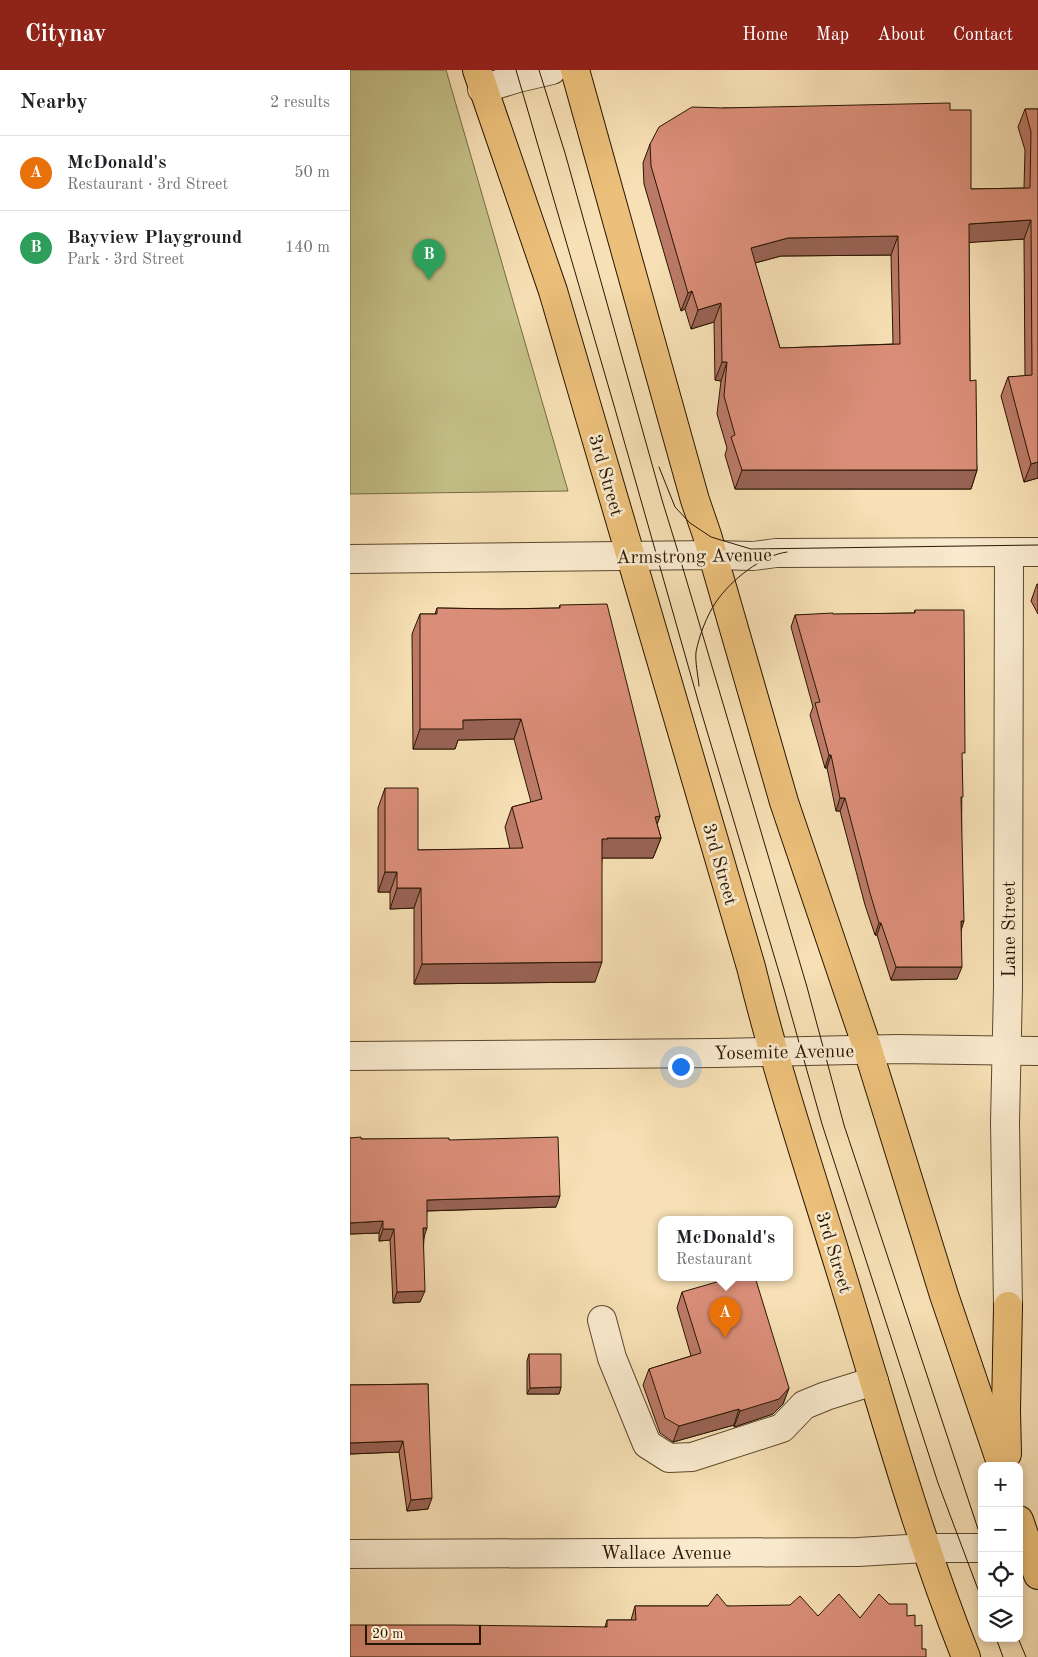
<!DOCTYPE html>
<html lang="en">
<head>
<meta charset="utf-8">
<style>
  :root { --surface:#fff; --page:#f6f6f6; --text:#202124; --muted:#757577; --line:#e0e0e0; --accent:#8f2418 }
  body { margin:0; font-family:"Old Standard TT",serif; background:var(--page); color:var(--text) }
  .controls { position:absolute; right:15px; bottom:15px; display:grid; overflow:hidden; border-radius:10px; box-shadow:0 2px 8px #0003 }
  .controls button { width:45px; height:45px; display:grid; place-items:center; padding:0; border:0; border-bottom:1px solid var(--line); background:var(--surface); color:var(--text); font:25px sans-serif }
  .scale { position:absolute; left:15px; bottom:12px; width:116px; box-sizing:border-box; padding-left:5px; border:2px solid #281600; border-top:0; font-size:14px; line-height:18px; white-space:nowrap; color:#281600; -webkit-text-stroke:4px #faebcf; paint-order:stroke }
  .you { position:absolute; left:330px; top:996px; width:18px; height:18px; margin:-12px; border:4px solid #fff; border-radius:50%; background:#1a73e8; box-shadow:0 0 0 8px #1a73e833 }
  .badge { display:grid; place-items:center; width:32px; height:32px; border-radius:50%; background:var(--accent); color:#fff; font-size:16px; font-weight:700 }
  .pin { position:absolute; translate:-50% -41px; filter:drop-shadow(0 1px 2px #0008) }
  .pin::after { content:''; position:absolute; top:26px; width:18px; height:15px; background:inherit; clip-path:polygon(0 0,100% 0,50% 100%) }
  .popup { position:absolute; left:308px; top:1146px; width:135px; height:65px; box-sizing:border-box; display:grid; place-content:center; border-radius:10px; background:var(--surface); filter:drop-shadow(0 1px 4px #0005); font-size:16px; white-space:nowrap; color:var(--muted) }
  .popup b { font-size:19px; color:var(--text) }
  .popup::after { content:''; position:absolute; left:50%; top:100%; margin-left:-10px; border:10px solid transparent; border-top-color:var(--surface) }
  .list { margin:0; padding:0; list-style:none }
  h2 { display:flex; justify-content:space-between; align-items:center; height:65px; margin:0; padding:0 20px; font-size:21px }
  h2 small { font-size:16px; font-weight:400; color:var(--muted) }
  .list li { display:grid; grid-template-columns:32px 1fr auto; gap:15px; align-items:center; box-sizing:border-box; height:75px; padding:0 20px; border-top:1px solid var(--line) }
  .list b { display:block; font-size:19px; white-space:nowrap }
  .list p { margin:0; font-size:16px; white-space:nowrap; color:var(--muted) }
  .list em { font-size:16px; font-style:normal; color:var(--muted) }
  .icon { flex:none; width:28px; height:28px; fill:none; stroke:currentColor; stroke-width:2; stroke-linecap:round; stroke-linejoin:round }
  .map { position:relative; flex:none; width:688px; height:1587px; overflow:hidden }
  header { display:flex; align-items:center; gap:30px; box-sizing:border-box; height:70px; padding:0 25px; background:var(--accent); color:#fff }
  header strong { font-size:24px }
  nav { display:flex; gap:28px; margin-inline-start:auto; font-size:18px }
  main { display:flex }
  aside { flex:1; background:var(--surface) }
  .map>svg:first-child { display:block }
</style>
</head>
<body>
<header>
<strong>Citynav</strong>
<nav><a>Home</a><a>Map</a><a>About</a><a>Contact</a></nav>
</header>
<main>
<aside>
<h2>Nearby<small>2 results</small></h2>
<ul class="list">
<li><span class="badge" style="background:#e8710a">A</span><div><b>McDonald's</b><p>Restaurant · 3rd Street</p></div><em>50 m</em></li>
<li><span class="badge" style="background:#2e9e5b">B</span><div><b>Bayview Playground</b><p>Park · 3rd Street</p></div><em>140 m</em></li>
</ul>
</aside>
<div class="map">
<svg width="688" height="1587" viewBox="0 0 688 1587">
  <rect width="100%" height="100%" fill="#f7e0b5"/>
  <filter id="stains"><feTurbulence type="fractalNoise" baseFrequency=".004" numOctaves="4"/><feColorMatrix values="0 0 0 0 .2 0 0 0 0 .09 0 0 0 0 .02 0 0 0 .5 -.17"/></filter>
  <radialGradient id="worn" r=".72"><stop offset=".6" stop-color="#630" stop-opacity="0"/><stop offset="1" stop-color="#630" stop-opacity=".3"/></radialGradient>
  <polygon fill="#c4c088" stroke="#766b44" points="0,0 96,0 218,421 0,424"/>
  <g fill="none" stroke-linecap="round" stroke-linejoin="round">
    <defs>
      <g id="minor">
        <polyline points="132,19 168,8 202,0"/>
        <polyline points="0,489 363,485 403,486 426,483 688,482"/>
        <polyline points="0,986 366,983 547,979 688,981"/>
        <polyline points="658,1236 655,1053 658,917 659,483"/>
        <polyline points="252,1250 262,1288 297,1374 319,1388 342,1387 432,1358 454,1335 476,1326 524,1311"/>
        <polyline points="0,1484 508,1482 575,1478 632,1478"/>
      </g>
      <g id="major">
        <path d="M127,0L203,221L401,897C429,1011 467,1122 501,1235C537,1353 570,1472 616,1587"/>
        <polyline points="225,0 345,430 357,465 434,732 518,980 594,1225 652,1396"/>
        <polyline points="657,1384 656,1340 658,1236"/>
        <polyline points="669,1450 688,1505"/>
      </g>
    </defs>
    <use href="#minor" stroke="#5c482d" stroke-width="30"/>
    <use href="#major" stroke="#281600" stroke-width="30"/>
    <use href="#minor" stroke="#faebcf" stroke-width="28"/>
    <use href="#major" stroke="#ecc07a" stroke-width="28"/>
    <g stroke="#281600" stroke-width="1">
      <polyline points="166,0 263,332 351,641 434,919 472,1054 588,1413 632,1530"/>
      <polyline points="189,0 215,83 312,430 329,485 457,917 494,1055 632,1471"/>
      <polyline points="309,397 325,437 340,453 361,467 401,479 688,475"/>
      <path d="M349,616C348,605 345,592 346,582C349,566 357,545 366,532C380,511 412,485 437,482"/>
      <polyline points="646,1568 653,1587"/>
      <polyline points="668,1568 676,1587"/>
    </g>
  </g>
  <g fill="#bb7a68" stroke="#281600" fill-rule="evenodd">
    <path d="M373,38L600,40L621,119L674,118L675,80L668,57L675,39H688V408L674,412L651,326L658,307L675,306L674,169L619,172L620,311L627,400L621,419H385L375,385L377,378L367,344L371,311L365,310L364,252L341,259L335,239L331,241L294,114L293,93L300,74ZM541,185L543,274L430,278L405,193L431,186Z"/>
    <polygon points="687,514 688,514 688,544 681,531"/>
    <polygon points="210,535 310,746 307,754 311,768 303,788 252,788 245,912 64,914 64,838 40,839 40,822 28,822 28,738 35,718 68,780 160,779 155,757 162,737 181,732 164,669 108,670 105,679 63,679 62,564 70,544 85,544 87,538 149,539 209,538"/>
    <polygon points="565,540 612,691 611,860 607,909 541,910 527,865 525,865 515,835 490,741 486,741 477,698 475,698 460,645 463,637 441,557 445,545 564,543"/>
    <polygon points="0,1068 11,1069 99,1070 206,1137 77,1141 74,1169 70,1232 43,1233 40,1170 29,1171 29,1163 0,1164"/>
    <polygon points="332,1222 439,1318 433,1334 423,1344 384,1357 384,1355 323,1372 310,1363 293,1315 299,1299 341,1286 327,1238"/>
    <polygon points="179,1284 211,1317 209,1324 177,1324 177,1291"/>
    <polygon points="78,1314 78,1439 57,1441 49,1382 0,1384 0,1315"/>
    <polygon points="539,1534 557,1546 565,1556 572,1579 255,1557 257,1550 281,1550 285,1536 377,1536 468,1546 510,1548"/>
  </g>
  <g fill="#996355" stroke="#281600">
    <polygon points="681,150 674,169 612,173 619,154"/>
    <polygon points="548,166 541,185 431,186 394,196 401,178 438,168"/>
    <polygon points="342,221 335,239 331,241 338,223"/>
    <polygon points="371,233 364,252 341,259 348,240"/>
    <polygon points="372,292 377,292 371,311 365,310"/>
    <polygon points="688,392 688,408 674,412 681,394"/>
    <polygon points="392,400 627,400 621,419 385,419"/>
    <polygon points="171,649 164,669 108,670 105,679 63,679 70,659 113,650"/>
    <polygon points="479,685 481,685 477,698 475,698"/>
    <polygon points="490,728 495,728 490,741 486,741"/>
    <polygon points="310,746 303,766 305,747"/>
    <polygon points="257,768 311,768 303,788 251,788 252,769"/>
    <polygon points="35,802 47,802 40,822 28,822"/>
    <polygon points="47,818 71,818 64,838 40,839"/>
    <polygon points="611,851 614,851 610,864"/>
    <polygon points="529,853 531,853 527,865 525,865"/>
    <polygon points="252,892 245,912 64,914 72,894"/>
    <polygon points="546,897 612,897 607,909 541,910"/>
    <polygon points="210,1126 206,1137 72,1141 77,1130"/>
    <polygon points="33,1151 29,1163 0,1164 0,1153"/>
    <polygon points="73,1158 77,1158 73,1170"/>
    <polygon points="33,1159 44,1159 40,1170 29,1171"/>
    <polygon points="75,1221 70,1232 43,1233 47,1222"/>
    <polygon points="211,1317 209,1324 177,1324 180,1318"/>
    <polygon points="439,1318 433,1334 423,1344 384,1357 390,1341"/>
    <polygon points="389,1339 384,1355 323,1372 329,1356"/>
    <polygon points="53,1371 49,1382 0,1384 0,1373"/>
    <polygon points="82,1428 78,1439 57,1441 61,1430"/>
  </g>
  <g fill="#da8e79" stroke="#281600" fill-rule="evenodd">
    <path d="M600,33V40H621V119L680,118L681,62L675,39H688V392L681,394L658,307L682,305L681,150L619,154L620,311L626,310L627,400H392L381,367L385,365L374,326L377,292H372L371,233L348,240L342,221L338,223L301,96L300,74L309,57L342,37L373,38ZM548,166L550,274L430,278L401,178L438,168Z"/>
    <polygon points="257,534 310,746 305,747 311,768 257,768 258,769 252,769 252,892 72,894 71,818 47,818 47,802 35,802 35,718 68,718 68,780 173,778 162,737 192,729 171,649 113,650 113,659 70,659 70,544 87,544 87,538 149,539 210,538 210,535"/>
    <polygon points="565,540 614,540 615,683 612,683 613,727 611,727 614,851 611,851 612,897 546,897 531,853 529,853 520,823 495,728 490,728 481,685 479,685 465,633 470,632 445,545 483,543 483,544 565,543"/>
    <polygon points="11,1067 11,1069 99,1068 99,1070 208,1067 210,1126 77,1130 77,1158 73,1158 75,1221 47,1222 44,1159 33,1159 33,1151 0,1153 0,1068"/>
    <polygon points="384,1207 405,1207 439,1318 429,1329 390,1341 389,1339 329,1356 315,1348 299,1299 351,1283 332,1222"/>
    <polygon points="179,1284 211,1284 211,1317 180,1318"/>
    <polygon points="78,1314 82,1428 61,1430 53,1371 0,1373 0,1315"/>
    <polygon points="367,1524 377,1536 440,1535 450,1526 468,1546 489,1524 510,1548 529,1524 539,1534 557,1534 557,1546 565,1545 565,1556 572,1555 572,1579 576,1579 576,1587 0,1587 0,1555 103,1555 257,1557 257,1550 286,1550 285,1536 358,1536"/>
  </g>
  <g text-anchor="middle" stroke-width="5" stroke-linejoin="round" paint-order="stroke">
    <g font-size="19" fill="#281600" stroke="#faebcf">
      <text transform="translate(257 405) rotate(74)" y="7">3rd Street</text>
      <text transform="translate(344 485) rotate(-1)" y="7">Armstrong Avenue</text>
      <text transform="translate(371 794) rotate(74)" y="7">3rd Street</text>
      <text transform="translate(658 859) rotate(-90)" y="7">Lane Street</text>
      <text transform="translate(434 981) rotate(-1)" y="7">Yosemite Avenue</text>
      <text transform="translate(485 1182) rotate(73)" y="7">3rd Street</text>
      <text x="316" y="1489">Wallace Avenue</text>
    </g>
  </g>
  <rect width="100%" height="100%" filter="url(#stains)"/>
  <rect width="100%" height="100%" fill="url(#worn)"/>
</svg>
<div class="controls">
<button>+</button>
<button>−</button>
<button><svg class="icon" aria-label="locate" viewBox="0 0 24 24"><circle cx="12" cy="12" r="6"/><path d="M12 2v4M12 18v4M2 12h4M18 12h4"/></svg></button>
<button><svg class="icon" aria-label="layers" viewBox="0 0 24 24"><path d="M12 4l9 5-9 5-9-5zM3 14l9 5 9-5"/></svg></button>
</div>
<div class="scale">20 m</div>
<div class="you"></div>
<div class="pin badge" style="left:375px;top:1268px;background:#e8710a">A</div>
<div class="popup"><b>McDonald's</b>Restaurant</div>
<div class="pin badge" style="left:79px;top:210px;background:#2e9e5b">B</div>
</div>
</main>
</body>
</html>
